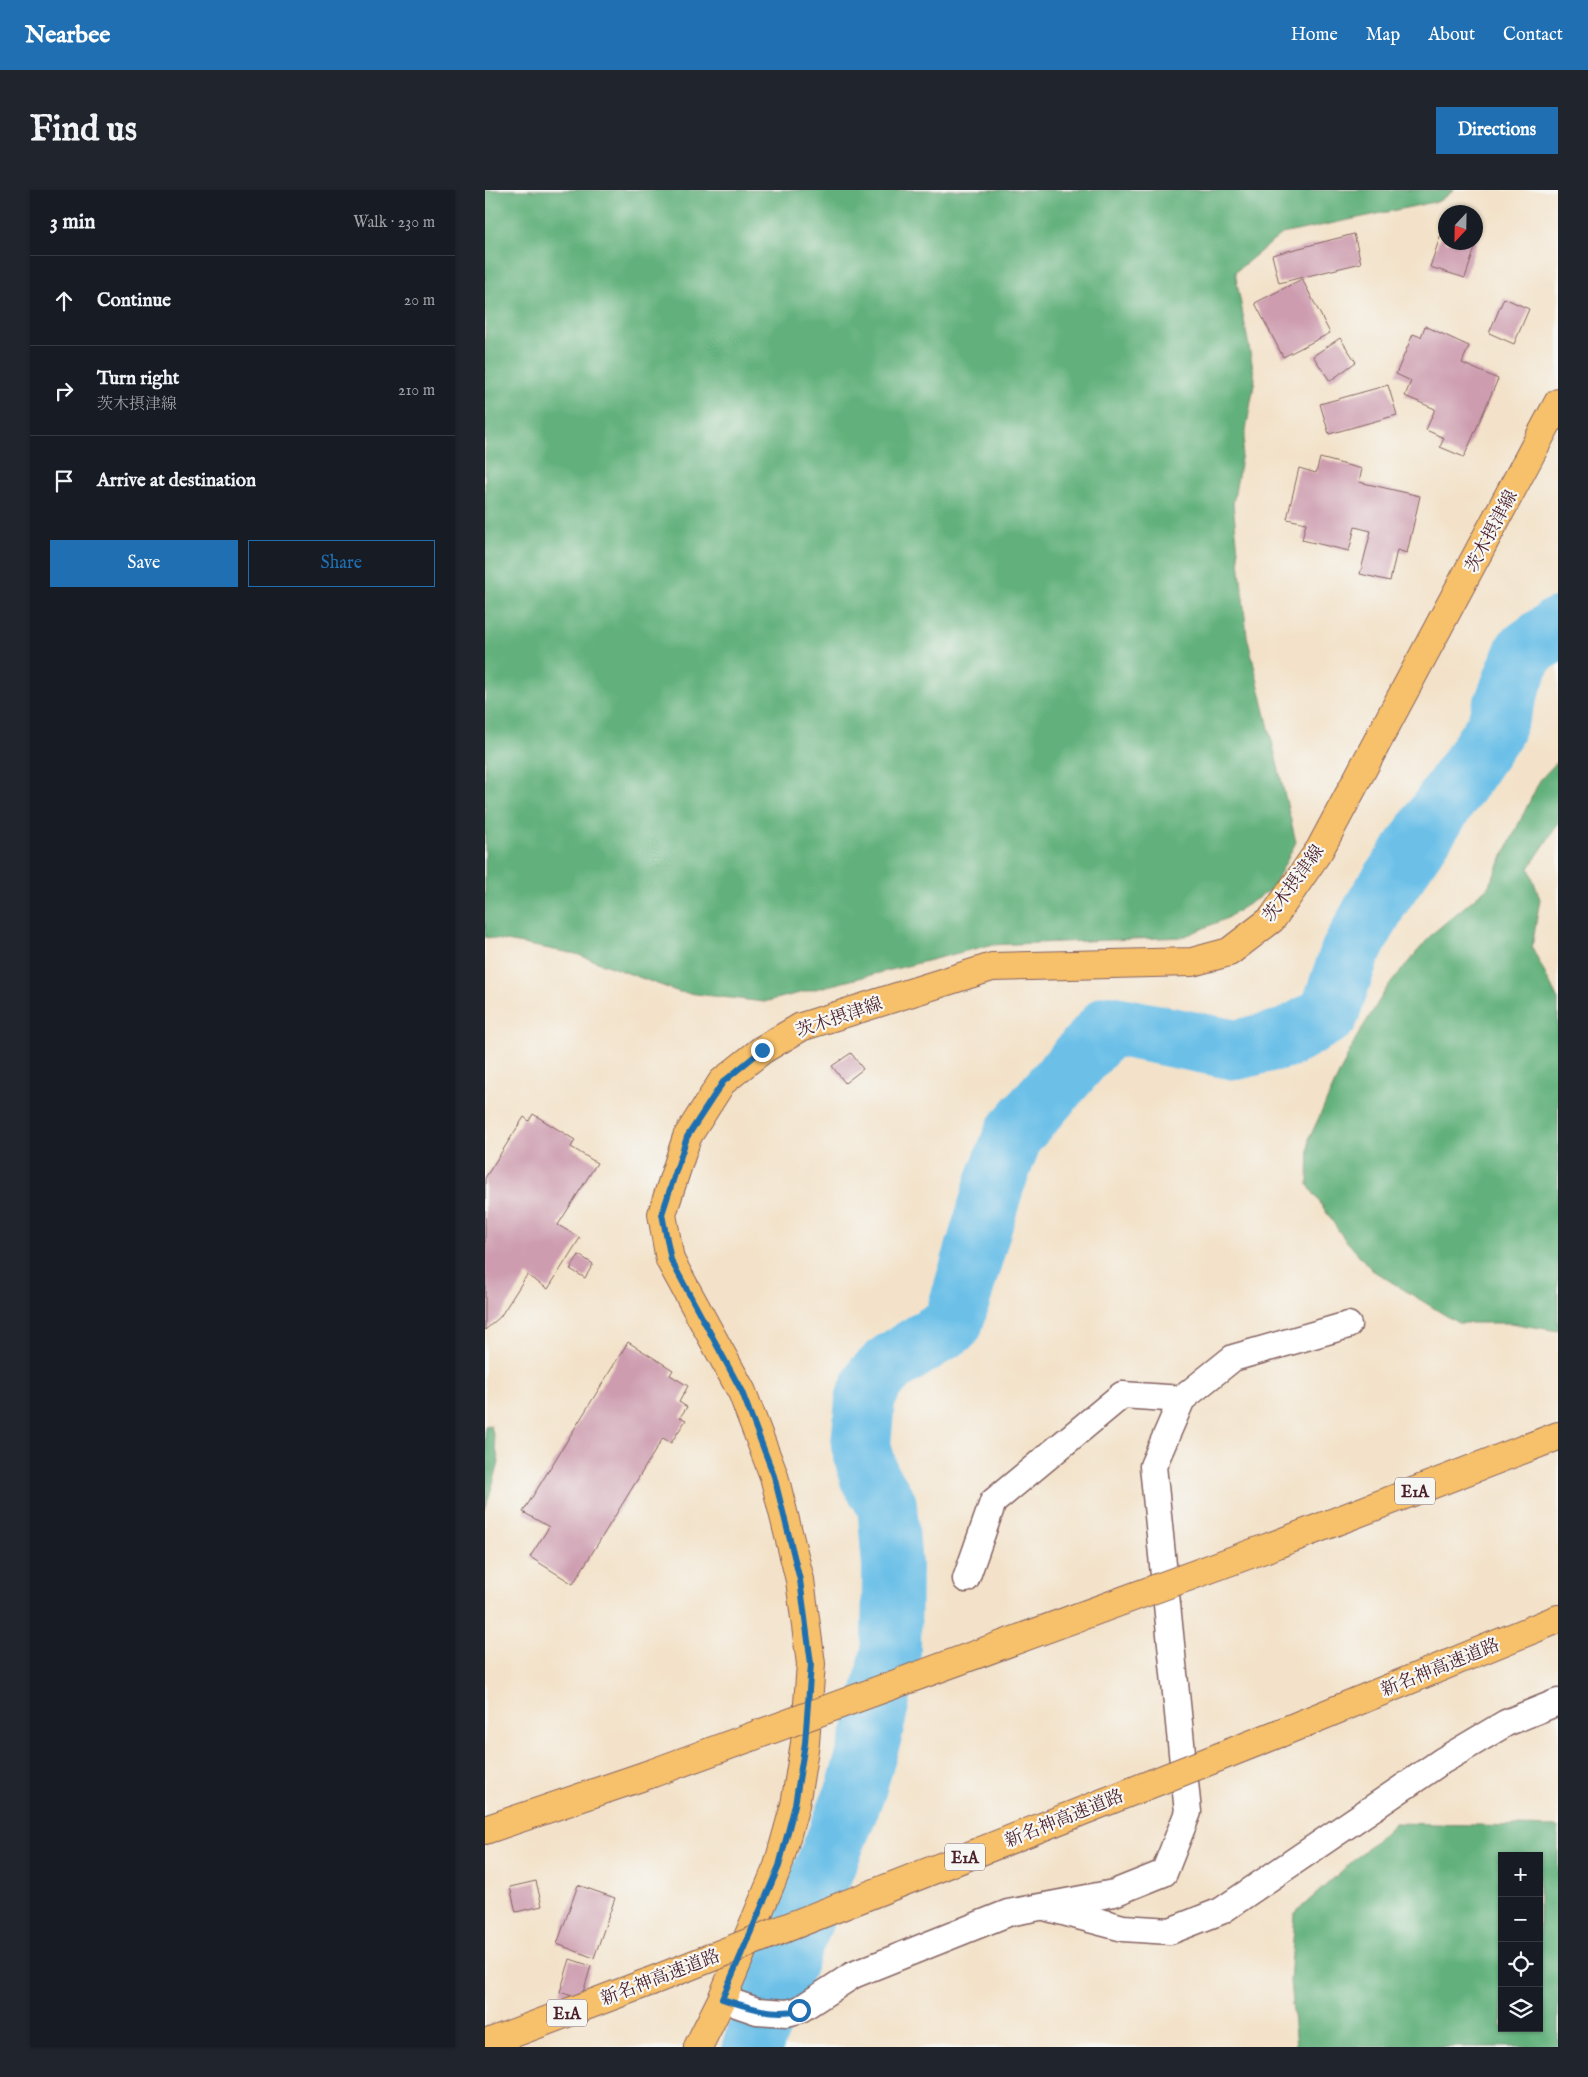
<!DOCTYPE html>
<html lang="en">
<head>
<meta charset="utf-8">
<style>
  :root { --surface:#171b24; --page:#20242c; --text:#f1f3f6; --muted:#9ea1a6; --line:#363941; --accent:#1f6fb2 }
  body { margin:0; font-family:"IM FELL English","Noto Serif JP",serif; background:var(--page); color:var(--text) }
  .controls { position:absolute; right:15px; bottom:15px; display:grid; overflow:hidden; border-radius:0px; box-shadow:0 1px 4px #0004 }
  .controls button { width:45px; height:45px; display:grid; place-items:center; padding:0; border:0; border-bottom:1px solid var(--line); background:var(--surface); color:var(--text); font:25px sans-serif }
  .compass { position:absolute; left:953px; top:15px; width:45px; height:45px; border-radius:50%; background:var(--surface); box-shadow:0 1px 4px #0004; rotate:202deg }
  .stop { position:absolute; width:15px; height:15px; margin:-11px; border:4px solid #1f6fb2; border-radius:50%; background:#fff }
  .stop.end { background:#1f6fb2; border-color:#fff; box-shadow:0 1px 5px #0008 }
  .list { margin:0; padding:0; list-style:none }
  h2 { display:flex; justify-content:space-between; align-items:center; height:65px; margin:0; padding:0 20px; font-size:21px }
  h2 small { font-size:16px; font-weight:400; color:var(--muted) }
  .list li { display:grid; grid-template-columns:32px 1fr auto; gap:15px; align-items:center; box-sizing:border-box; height:90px; padding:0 20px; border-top:1px solid var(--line) }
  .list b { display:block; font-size:19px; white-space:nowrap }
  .list p { margin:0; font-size:16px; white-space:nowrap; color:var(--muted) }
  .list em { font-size:16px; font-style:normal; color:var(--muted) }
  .actions { display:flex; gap:10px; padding:15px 20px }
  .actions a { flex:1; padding:11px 0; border:1px solid var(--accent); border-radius:0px; text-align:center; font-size:18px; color:var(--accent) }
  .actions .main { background:var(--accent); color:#fff }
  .icon { flex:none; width:28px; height:28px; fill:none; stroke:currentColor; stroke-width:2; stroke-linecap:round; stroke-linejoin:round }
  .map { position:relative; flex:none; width:1073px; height:1857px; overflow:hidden; border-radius:0px }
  header { display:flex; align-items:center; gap:30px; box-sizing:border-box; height:70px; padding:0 25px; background:var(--accent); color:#fff }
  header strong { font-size:24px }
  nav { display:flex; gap:28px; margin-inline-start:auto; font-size:18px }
  .intro { display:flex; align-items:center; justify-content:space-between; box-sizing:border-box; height:120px; padding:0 30px }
  h1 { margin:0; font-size:35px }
  .button { padding:12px 22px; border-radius:0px; background:var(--accent); color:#fff; font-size:18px; font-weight:700 }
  main { display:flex; gap:30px; padding:0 30px }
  aside { flex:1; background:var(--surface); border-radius:0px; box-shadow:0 1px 4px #0004 }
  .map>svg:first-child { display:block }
</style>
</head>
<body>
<header>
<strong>Nearbee</strong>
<nav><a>Home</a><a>Map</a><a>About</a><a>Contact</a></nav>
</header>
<div class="intro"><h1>Find us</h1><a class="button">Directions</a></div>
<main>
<aside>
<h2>3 min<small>Walk · 230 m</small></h2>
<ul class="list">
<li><svg class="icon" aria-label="ahead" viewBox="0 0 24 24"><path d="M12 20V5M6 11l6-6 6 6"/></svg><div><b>Continue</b></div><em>20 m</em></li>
<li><svg class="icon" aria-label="right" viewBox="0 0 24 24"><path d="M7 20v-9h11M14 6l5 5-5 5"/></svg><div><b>Turn right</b><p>茨木摂津線</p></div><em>210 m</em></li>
<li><svg class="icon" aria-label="arrive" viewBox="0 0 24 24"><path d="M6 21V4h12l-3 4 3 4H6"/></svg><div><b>Arrive at destination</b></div></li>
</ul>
<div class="actions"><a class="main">Save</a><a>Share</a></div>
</aside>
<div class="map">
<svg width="1073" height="1857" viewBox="0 0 1073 1857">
  <rect width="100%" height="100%" fill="#f6f6f2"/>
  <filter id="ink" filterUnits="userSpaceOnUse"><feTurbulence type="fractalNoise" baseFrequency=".02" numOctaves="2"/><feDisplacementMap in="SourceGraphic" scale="10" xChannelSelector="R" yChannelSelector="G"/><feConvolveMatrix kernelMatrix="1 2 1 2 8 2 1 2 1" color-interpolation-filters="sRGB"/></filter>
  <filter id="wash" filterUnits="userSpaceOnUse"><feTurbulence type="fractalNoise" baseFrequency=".0096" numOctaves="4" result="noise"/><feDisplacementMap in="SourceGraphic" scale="20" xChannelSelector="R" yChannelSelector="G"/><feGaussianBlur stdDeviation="1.12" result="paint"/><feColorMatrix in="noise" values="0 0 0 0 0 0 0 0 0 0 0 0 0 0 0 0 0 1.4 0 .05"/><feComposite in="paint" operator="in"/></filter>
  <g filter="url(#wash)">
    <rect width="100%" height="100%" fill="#f3e2c9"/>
    <g fill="#62b17c" stroke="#566854" fill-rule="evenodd">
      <polygon points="0,0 969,0 954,11 797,44 750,82 770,189 748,314 762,446 811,652 787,699 740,729 698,747 505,755 279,812 194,802 91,764 0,747"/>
      <polygon points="1073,571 1073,634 1044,678 1055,709 1047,757 1073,810 1073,1141 1025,1133 973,1133 887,1080 858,1047 823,995 824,949 870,850 903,796 948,743 1003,697 1055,590"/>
      <polygon points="6,1235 14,1273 0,1320 0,1236"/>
      <path d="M910,1633L1073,1637V1857H811L805,1791L810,1723ZM1017,1666H1054V1838H1017Z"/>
    </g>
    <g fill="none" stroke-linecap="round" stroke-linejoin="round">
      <polyline stroke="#6cc0e8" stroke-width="60" points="267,1857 371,1600 387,1545 406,1462 407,1376 402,1315 384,1286 376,1255 380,1210 390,1188 406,1173 468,1134 510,993 529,944 624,835 751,860 802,848 844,824 865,763 893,711 1009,540 1039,462 1073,437"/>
    </g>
    <g id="blocks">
      <g fill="#cd9caf">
        <polygon points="960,32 961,52 991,52 991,45 994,46 980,88 945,77"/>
        <polygon points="869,44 876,73 794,93 787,65"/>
        <polygon points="817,89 845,143 798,167 770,113"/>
        <polygon points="1019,108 1044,119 1029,154 1004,143"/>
        <polygon points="940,136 984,156 977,173 1013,189 979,267 955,257 959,248 941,240 950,219 920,206 926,191 911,184 928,144 936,147"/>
        <polygon points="855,148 871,172 845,191 828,166"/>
        <polygon points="903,195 912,225 844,244 835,214"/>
        <polygon points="835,268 877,279 874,292 935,306 922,363 912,360 905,391 875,384 886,341 870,337 864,361 817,350 821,333 802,329 814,278 831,283"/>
        <polygon points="366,863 378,879 360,893 347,876"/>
        <polygon points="48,924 90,950 86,957 112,973 73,1035 95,1048 63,1099 42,1085 15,1127 0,1140 0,988 39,927 44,931"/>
        <polygon points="94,1065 108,1074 100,1088 85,1079"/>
        <polygon points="143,1152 188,1180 185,1185 203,1196 194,1212 202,1217 195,1227 201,1230 186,1253 178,1248 88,1394 45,1367 64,1337 38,1322"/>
        <polygon points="51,1691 57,1716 31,1722 25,1697"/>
        <polygon points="93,1695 130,1708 109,1768 72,1754"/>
        <polygon points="85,1769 106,1776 96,1809 75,1802"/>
      </g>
    </g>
  </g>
  <g filter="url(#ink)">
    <use href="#blocks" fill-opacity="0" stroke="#856362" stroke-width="1"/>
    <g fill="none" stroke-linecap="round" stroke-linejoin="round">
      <defs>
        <g id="minor">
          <polyline points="481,1389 508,1312 637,1205 697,1209"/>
          <polyline points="563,1718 638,1738 685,1741 736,1721 957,1571 1021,1533 1073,1512"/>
          <polyline points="237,1809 272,1821 302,1823 314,1820 368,1785 523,1723 629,1703 679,1683 703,1622 668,1276 697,1209 748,1168 863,1135"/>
        </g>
        <polyline id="primary" points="213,1857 237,1809 293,1676 310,1615 320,1553 326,1474 315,1390 289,1286 257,1202 185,1070 177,1024 202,947 237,892 277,860 316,837 507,777 707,772 744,762 787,729 835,659 1073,213"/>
        <g id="motorway">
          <polyline points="787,1356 1073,1246"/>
          <polyline points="795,1543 1073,1429"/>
          <polyline points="0,1640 165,1584"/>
          <polyline points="0,1854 164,1792"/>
        </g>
      </defs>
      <use href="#minor" stroke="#856362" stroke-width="29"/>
      <use href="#primary" stroke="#856362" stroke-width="30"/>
      <use href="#motorway" stroke="#856362" stroke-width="30"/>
      <use href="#minor" stroke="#fff" stroke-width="26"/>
      <use href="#primary" stroke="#f7c06b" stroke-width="28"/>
      <use href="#motorway" stroke="#f7c06b" stroke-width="28"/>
      <defs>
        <g id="motorway-bridge">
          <polyline points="165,1584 787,1356"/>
          <polyline points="164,1792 795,1543"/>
        </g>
      </defs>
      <use href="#motorway-bridge" stroke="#856362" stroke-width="30" stroke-linecap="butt"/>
      <use href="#motorway-bridge" stroke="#f7c06b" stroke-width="28"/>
    </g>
  </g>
  <g fill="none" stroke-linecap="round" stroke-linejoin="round" filter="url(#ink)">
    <path stroke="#1f6fb2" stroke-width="6" d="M277,860L238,892L202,947L177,1024L186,1070L257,1202L289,1286L315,1390L326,1474L320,1553L310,1615L294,1676L237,1809C262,1817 287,1826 314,1820"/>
  </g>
  <g text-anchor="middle" stroke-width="4.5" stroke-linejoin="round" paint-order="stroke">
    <g fill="#f6f6f2" stroke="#7e6067" stroke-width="1">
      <rect x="910" y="1287.5" width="40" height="27" rx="4"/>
      <rect x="460" y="1653.5" width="40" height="27" rx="4"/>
      <rect x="62" y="1809.5" width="40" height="27" rx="4"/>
    </g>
    <g font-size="16" font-weight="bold" fill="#4a1f2b">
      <text x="930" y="1307">E1A</text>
      <text x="480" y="1673">E1A</text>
      <text x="82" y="1829">E1A</text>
    </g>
    <g font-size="18" fill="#4a1f2b" stroke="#f6f6f2">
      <text transform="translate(1006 341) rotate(-62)" y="6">茨木摂津線</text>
      <text transform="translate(808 693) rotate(-54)" y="6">茨木摂津線</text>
      <text transform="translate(354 827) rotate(-19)" y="6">茨木摂津線</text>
      <text transform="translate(955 1477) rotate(-22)" y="6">新名神高速道路</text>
      <text transform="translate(579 1628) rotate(-22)" y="6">新名神高速道路</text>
      <text transform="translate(175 1787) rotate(-21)" y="6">新名神高速道路</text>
    </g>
  </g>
</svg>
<div class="controls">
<button>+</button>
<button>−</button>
<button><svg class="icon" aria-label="locate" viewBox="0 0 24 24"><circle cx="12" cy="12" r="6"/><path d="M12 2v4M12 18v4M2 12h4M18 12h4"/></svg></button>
<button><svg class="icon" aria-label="layers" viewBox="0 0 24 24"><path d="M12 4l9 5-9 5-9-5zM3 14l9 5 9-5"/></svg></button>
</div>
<svg class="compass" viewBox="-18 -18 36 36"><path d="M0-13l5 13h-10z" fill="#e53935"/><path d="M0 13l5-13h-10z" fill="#9ea1a6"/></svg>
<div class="stop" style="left:314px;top:1820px"></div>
<div class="stop end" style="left:277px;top:860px"></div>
</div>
</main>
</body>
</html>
